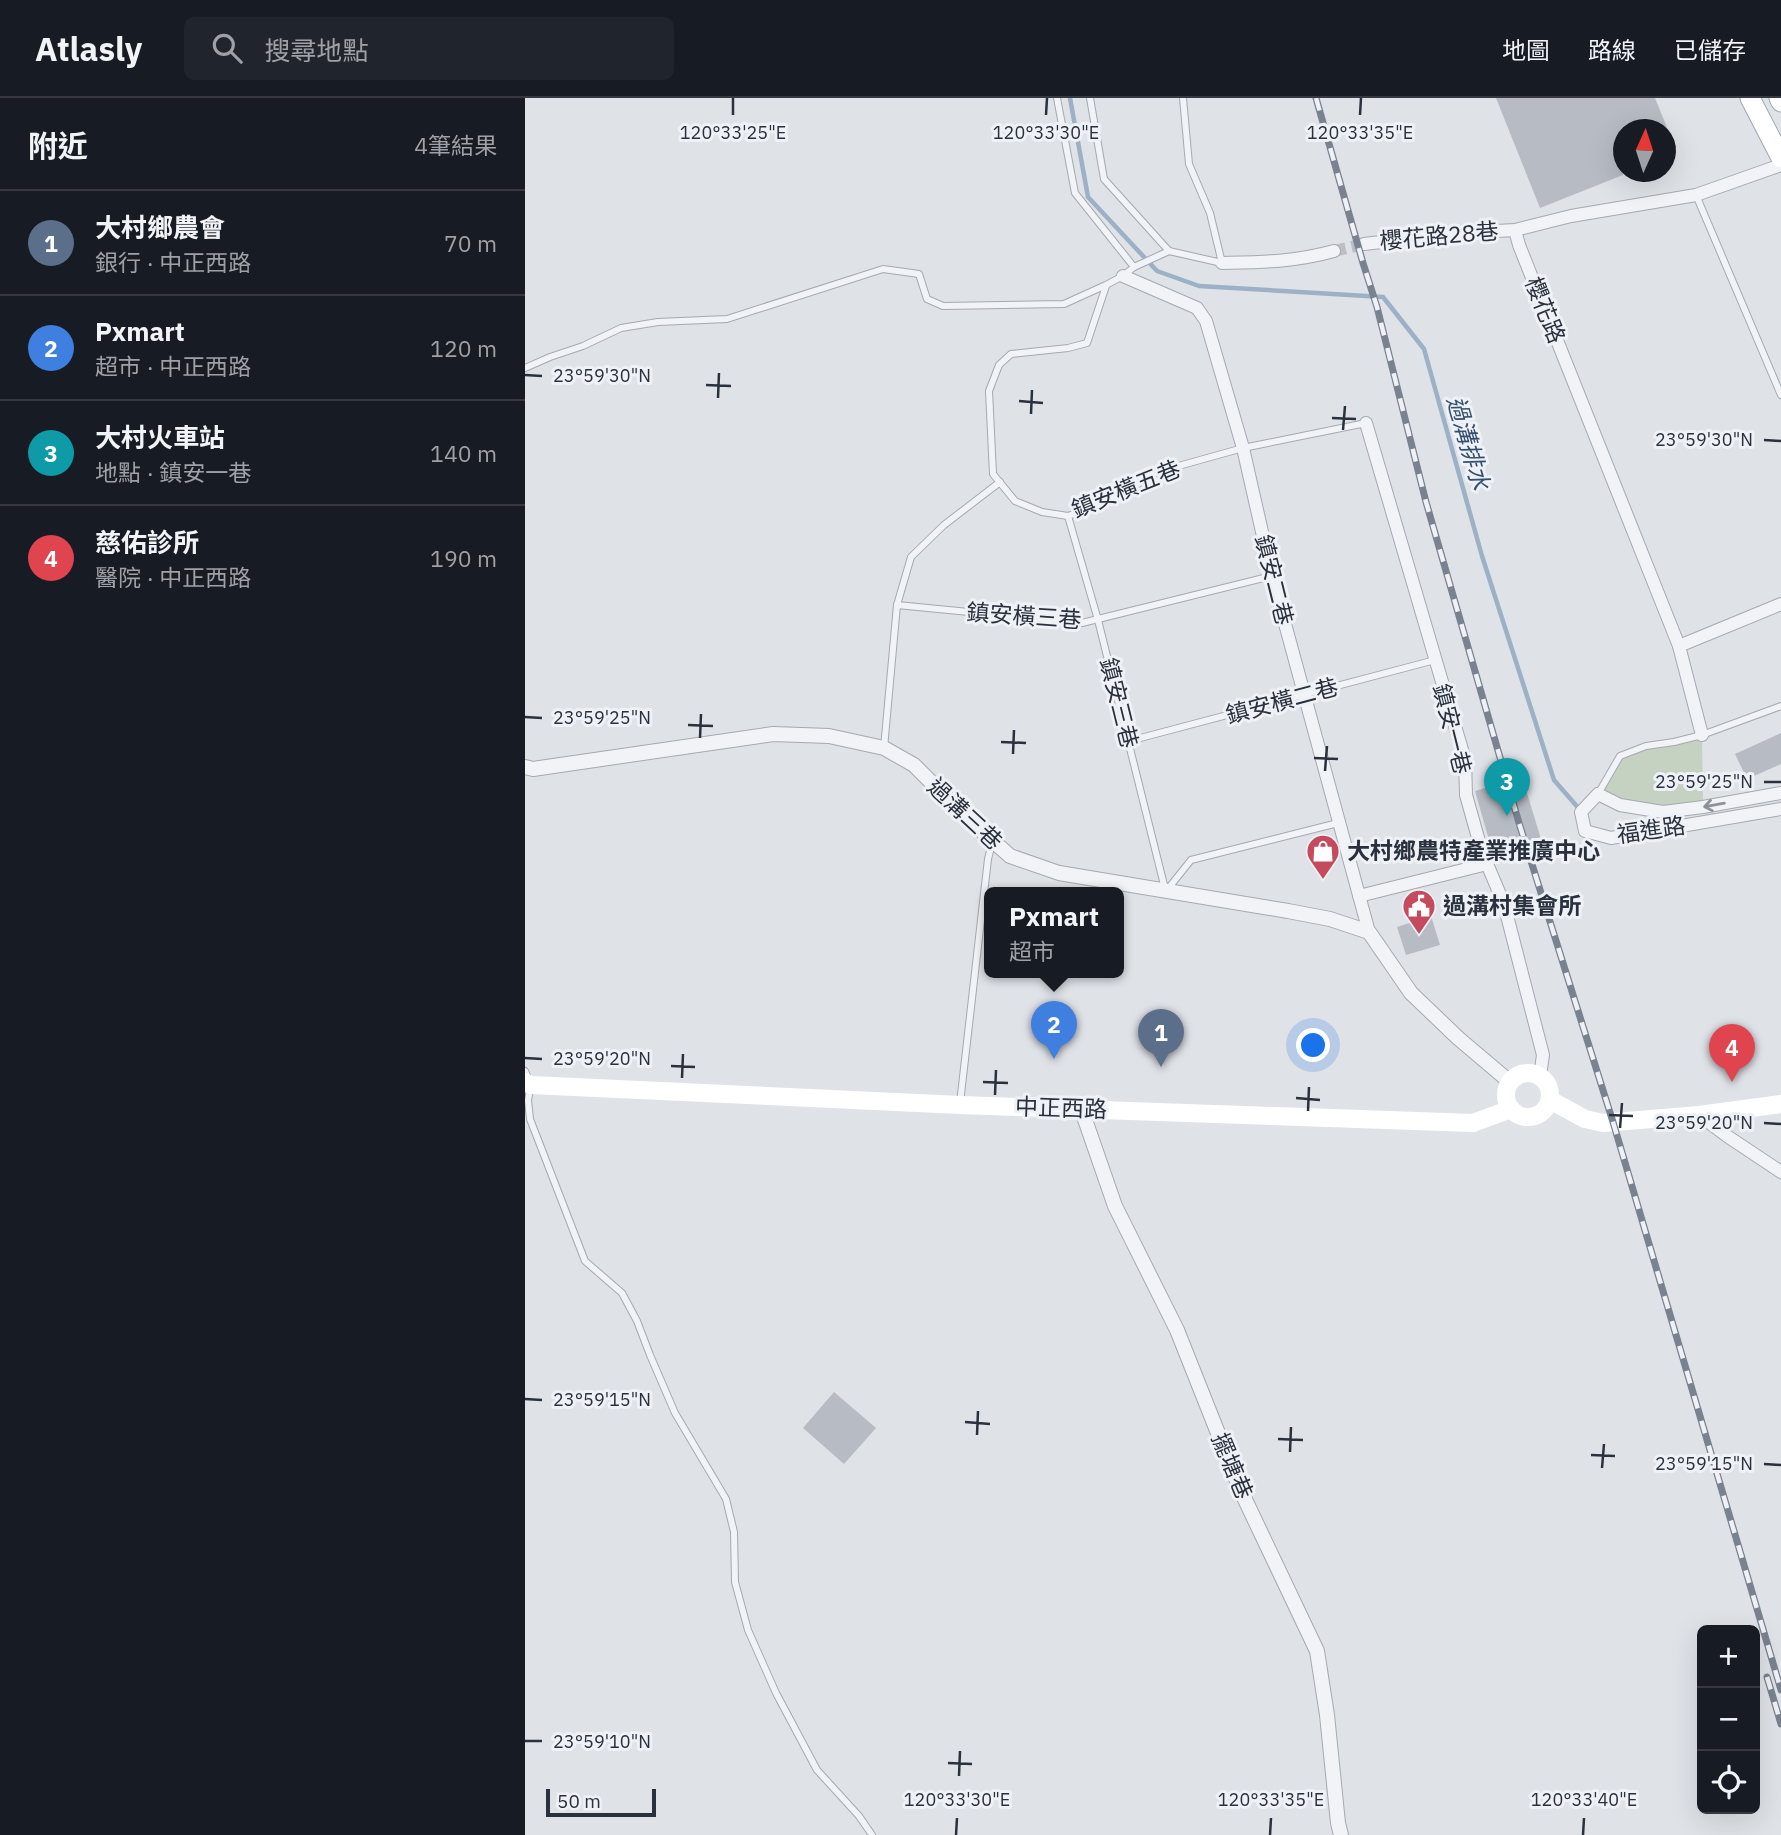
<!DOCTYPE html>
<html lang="zh-TW">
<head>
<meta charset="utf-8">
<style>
  :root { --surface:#171b24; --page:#20242c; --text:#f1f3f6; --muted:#9ea1a6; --line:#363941; --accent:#c64a5e }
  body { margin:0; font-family:"IBM Plex Sans","Noto Sans TC",sans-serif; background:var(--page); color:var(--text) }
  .controls { position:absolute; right:21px; bottom:21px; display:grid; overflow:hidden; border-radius:10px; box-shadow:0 7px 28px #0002 }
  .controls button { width:63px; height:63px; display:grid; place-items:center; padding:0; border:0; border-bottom:2px solid var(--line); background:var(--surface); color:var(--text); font:35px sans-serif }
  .compass { position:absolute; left:1088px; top:21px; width:63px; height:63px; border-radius:50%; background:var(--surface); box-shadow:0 7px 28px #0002; rotate:3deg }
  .scale { position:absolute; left:21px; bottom:18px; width:110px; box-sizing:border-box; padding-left:7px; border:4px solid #29313e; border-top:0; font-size:19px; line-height:24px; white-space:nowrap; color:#29313e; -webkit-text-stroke:5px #eef1f5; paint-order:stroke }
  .you { position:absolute; left:789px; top:948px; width:24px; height:24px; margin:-18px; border:5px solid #fff; border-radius:50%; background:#1a73e8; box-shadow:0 0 0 10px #1a73e833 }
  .badge { display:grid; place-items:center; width:46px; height:46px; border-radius:50%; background:var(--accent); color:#fff; font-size:23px; font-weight:700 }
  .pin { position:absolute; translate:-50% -58px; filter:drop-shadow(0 2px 4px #0008) }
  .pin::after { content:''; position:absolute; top:37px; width:24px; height:21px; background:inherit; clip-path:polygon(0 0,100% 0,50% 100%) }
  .popup { position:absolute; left:459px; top:789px; width:140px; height:91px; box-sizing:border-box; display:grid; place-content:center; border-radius:10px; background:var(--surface); filter:drop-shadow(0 2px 5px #0005); font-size:23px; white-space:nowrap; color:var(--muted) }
  .popup b { font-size:26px; color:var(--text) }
  .popup::after { content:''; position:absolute; left:50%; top:100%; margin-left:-14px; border:14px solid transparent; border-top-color:var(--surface) }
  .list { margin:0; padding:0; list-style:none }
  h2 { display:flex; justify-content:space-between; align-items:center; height:91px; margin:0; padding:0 28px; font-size:30px }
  h2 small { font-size:23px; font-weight:400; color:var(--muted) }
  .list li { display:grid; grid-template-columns:46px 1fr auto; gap:21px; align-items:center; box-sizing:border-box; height:105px; padding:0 28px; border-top:2px solid var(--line) }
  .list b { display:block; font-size:26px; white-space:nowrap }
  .list p { margin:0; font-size:23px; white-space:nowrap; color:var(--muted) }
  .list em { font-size:23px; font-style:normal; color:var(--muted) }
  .icon { flex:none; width:38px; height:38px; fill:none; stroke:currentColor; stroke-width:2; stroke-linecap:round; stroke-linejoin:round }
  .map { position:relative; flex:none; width:1256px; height:1737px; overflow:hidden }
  header { display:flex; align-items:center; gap:42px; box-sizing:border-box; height:98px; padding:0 35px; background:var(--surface); border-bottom:2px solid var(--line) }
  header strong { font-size:33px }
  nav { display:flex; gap:38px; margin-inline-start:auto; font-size:24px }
  .search { width:490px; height:63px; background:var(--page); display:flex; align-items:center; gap:18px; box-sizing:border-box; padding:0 24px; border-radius:10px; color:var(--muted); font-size:26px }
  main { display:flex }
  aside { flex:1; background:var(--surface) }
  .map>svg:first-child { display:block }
</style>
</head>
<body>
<header>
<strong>Atlasly</strong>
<div class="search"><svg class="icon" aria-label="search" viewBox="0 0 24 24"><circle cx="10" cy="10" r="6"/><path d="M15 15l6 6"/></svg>搜尋地點</div>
<nav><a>地圖</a><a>路線</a><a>已儲存</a></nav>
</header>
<main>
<aside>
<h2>附近<small>4筆結果</small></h2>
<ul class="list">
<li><span class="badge" style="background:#5c6f8a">1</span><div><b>大村鄉農會</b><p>銀行 · 中正西路</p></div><em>70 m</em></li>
<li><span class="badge" style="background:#3f7fe0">2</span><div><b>Pxmart</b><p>超市 · 中正西路</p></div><em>120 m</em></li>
<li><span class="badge" style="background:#0f9aa8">3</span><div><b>大村火車站</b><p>地點 · 鎮安一巷</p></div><em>140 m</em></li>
<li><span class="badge" style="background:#e0444e">4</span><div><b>慈佑診所</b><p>醫院 · 中正西路</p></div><em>190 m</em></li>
</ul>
</aside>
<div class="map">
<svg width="1256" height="1737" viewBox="0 0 1256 1737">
  <rect width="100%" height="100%" fill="#dfe2e7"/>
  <polygon fill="#c5d1c1" points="1177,637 1178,709 1095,707 1073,696 1095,658 1121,648"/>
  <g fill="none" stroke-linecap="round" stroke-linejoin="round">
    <polyline stroke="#9cb0c6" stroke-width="4.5" points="545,0 563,99 632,173 674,188 858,199 899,251 957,458 1029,682 1056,713"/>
  </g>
  <g fill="#b7bcc4">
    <polygon points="971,0 1130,0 1143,32 1098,32 1098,77 1015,110"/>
    <polygon points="1256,635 1256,666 1222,681 1210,656"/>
    <polygon points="997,679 1016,741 968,756 950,693"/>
    <polygon points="906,818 915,847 881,857 872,829"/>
    <polygon points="309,1294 351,1330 319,1366 278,1330"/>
  </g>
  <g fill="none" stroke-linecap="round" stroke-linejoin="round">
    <polyline stroke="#bbbfc5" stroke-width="12" stroke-dasharray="12 6" stroke-linecap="butt" points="809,153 839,146"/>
    <defs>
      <g id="service">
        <polyline points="532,0 550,95 609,169"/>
        <polyline points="565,0 579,81 644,153"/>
        <polyline points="1171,97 1256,297"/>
        <polyline points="581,188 562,245 543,250 486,256 474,267 464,293 468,376 490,403 517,414 543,418 588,402 632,374 718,350 841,325"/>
        <polyline points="0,270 25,259 58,248 96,230 133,224 202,221 358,171 394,176 402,201 418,208 539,206 581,187 598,178 609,169 644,153 697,165 685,115 664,66 658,0"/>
        <polyline points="543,418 573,522 640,791"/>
        <polyline points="372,507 557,525 747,478"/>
        <polyline points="604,643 910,562"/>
        <polyline points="359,650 372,507 386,459 419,427 475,384"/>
        <polyline points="1073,696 1095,658 1121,648 1149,644 1177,637 1256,608"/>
        <polyline points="642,792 666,762 813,725"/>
        <polyline points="0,973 6,987 3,1002 5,1021 60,1163 97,1195 112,1223 125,1257 150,1315 201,1401 209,1434 210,1484 223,1532 251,1595 292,1672 334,1718 347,1737"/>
        <polyline points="435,1005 463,761 467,745"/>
      </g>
      <g id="minor">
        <polyline points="990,132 994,147 1154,548 1177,637"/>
        <polyline points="839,146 934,135 990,132 1046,118 1171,97 1256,67"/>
        <path d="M697,165C738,164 769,164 809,153"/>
        <polyline points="598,178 672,210 681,223 718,350 747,478 844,834"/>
        <polyline points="841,325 940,662 941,697 957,754 979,806 1018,957 1015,978"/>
        <polyline points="1154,548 1256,506"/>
        <polyline points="1256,695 1178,709 1138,714 1095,707 1073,696 1056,714 1060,733 1086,740 1256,711"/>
        <polyline points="834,798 962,766"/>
        <polyline points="1174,1017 1202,1038 1256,1074"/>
      </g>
      <g id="tertiary">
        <polyline points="0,669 8,671 248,636 304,638 359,650 389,667 440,718 485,758 534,775 763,813 805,821 844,834 886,895 933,940 985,984"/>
        <polyline points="556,1010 590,1108 652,1232 716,1393 792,1553 802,1617 813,1725 816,1737"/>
      </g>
      <g id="primary">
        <polyline points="1225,0 1256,60"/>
        <polyline points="1254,0 1256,4"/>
      </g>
    </defs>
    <use href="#service" stroke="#a5a9b1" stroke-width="8"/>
    <use href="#minor" stroke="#a5a9b1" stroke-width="14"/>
    <use href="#tertiary" stroke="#a5a9b1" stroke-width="16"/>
    <use href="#primary" stroke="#9fa7b2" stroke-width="21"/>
    <use href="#service" stroke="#f1f3f6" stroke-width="6"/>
    <use href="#minor" stroke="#f1f3f6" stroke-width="12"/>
    <use href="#tertiary" stroke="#f1f3f6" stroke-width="14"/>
    <g stroke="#fff" stroke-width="18">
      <circle cx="1003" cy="997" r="22"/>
      <polyline points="0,984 6,987 435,1007 948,1025 986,1011"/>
      <polyline points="1025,1002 1060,1021 1078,1025 1174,1017 1256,1006"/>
    </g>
    <use href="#primary" stroke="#fff" stroke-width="19"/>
    <defs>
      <g id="rail">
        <polyline points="791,0 838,165 852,209 901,404 994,725 1088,1024 1256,1592"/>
        <polyline points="1242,1579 1256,1626"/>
      </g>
    </defs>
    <use href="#rail" stroke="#798290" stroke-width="7"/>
    <use href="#rail" stroke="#eef1f5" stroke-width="4.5" stroke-dasharray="13" stroke-linecap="butt"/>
  </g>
  <defs><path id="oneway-shaft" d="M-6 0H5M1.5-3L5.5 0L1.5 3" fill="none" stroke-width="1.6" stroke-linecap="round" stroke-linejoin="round" transform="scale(1.75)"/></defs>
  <use stroke="#8d929a" href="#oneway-shaft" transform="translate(1189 707) rotate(170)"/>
  <path fill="none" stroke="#29313e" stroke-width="2.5" d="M208,17V0M521,17L522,0M835,17L836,0M0,277L17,278M181,287L206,288M193,300L194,275M494,303L518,305M506,316L507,292M807,320L831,321M818,332L820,308M1239,342L1256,343M0,619L17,620M163,627L188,628M175,640L176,616M476,644L501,645M488,656L489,632M789,660L813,661M800,673L802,648M1239,684H1256M0,960L17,961M146,968L170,969M157,980L158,956M458,984L483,985M470,997L471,972M771,1000L795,1002M783,1013L784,989M1084,1017L1108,1018M1239,1025L1256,1026M1095,1030L1097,1005M0,1301L17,1302M440,1324L465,1326M452,1337L453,1313M753,1341L778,1342M765,1354L766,1329M1066,1357L1090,1358M1239,1366L1256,1367M1077,1370L1079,1346M0,1643H17M423,1665L447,1666M434,1678L435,1653M431,1737L432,1720M745,1737L746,1720M1058,1737L1059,1720"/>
  <defs>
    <symbol id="shop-pin" viewBox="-11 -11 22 30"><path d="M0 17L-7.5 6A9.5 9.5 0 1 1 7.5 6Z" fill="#c64a5e" stroke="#eef1f5"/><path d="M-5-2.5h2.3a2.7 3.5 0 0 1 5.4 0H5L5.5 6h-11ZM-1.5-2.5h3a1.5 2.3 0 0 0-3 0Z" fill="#fff"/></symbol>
    <symbol id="civic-pin" viewBox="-11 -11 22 30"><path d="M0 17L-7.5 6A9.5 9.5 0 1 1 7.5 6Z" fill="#c64a5e" stroke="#eef1f5"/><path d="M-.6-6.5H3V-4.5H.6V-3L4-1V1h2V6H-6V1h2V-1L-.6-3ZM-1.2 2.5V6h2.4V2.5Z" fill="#fff"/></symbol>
  </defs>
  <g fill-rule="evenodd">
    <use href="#shop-pin" x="779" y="734" width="38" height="52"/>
    <use href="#civic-pin" x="875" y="789" width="38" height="52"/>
  </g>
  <g text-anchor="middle" stroke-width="6" stroke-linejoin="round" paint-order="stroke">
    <g font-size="23" fill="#29313e" stroke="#eef1f5">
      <text transform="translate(914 138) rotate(-5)" y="8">櫻花路28巷</text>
      <text transform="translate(1020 212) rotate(68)" y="8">櫻花路</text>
      <text transform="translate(601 391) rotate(-22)" y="8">鎮安橫五巷</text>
      <text transform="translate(749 482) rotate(76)" y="8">鎮安二巷</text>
      <text transform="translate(499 518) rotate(4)" y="8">鎮安橫三巷</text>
      <text transform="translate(757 603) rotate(-15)" y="8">鎮安橫二巷</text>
      <text transform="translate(594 605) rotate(76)" y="8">鎮安三巷</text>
      <text transform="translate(927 631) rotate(76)" y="8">鎮安一巷</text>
      <text transform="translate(440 716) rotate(43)" y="8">過溝三巷</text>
      <text transform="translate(1126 732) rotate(-8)" y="8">福進路</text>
      <text transform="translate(536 1010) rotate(2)" y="8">中正西路</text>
      <text transform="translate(707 1368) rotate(67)" y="8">擺塘巷</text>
    </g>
    <g font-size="23" font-weight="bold" fill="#29313e" stroke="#eef1f5" text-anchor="start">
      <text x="822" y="761">大村鄉農特產業推廣中心</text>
      <text x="918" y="816">過溝村集會所</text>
    </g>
    <g font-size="24" font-style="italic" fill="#35506f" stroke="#eef1f5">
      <text transform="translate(943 345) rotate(74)" y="8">過溝排水</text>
    </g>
  </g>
  <g font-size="18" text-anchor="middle" fill="#29313e" stroke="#eef1f5" stroke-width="6" stroke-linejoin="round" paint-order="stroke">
    <text x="208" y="41">120°33'25"E</text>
    <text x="521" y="41">120°33'30"E</text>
    <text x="835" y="41">120°33'35"E</text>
    <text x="77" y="284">23°59'30"N</text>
    <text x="1179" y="348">23°59'30"N</text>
    <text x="77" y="626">23°59'25"N</text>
    <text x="1179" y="690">23°59'25"N</text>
    <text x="77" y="967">23°59'20"N</text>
    <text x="1179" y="1031">23°59'20"N</text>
    <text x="77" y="1308">23°59'15"N</text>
    <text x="1179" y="1372">23°59'15"N</text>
    <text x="77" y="1650">23°59'10"N</text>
    <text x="432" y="1708">120°33'30"E</text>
    <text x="746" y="1708">120°33'35"E</text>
    <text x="1059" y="1708">120°33'40"E</text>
  </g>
</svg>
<div class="controls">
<button>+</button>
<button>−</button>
<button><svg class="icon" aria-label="locate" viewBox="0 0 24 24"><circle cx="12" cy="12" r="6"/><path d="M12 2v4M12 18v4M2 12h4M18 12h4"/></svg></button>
</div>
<svg class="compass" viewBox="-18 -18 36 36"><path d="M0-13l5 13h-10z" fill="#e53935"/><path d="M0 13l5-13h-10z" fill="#9ea1a6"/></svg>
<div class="scale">50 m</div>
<div class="you"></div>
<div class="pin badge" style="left:636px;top:969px;background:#5c6f8a">1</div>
<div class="pin badge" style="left:529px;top:961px;background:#3f7fe0">2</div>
<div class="popup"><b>Pxmart</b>超市</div>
<div class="pin badge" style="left:982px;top:718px;background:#0f9aa8">3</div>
<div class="pin badge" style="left:1207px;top:984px;background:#e0444e">4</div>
</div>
</main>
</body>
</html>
